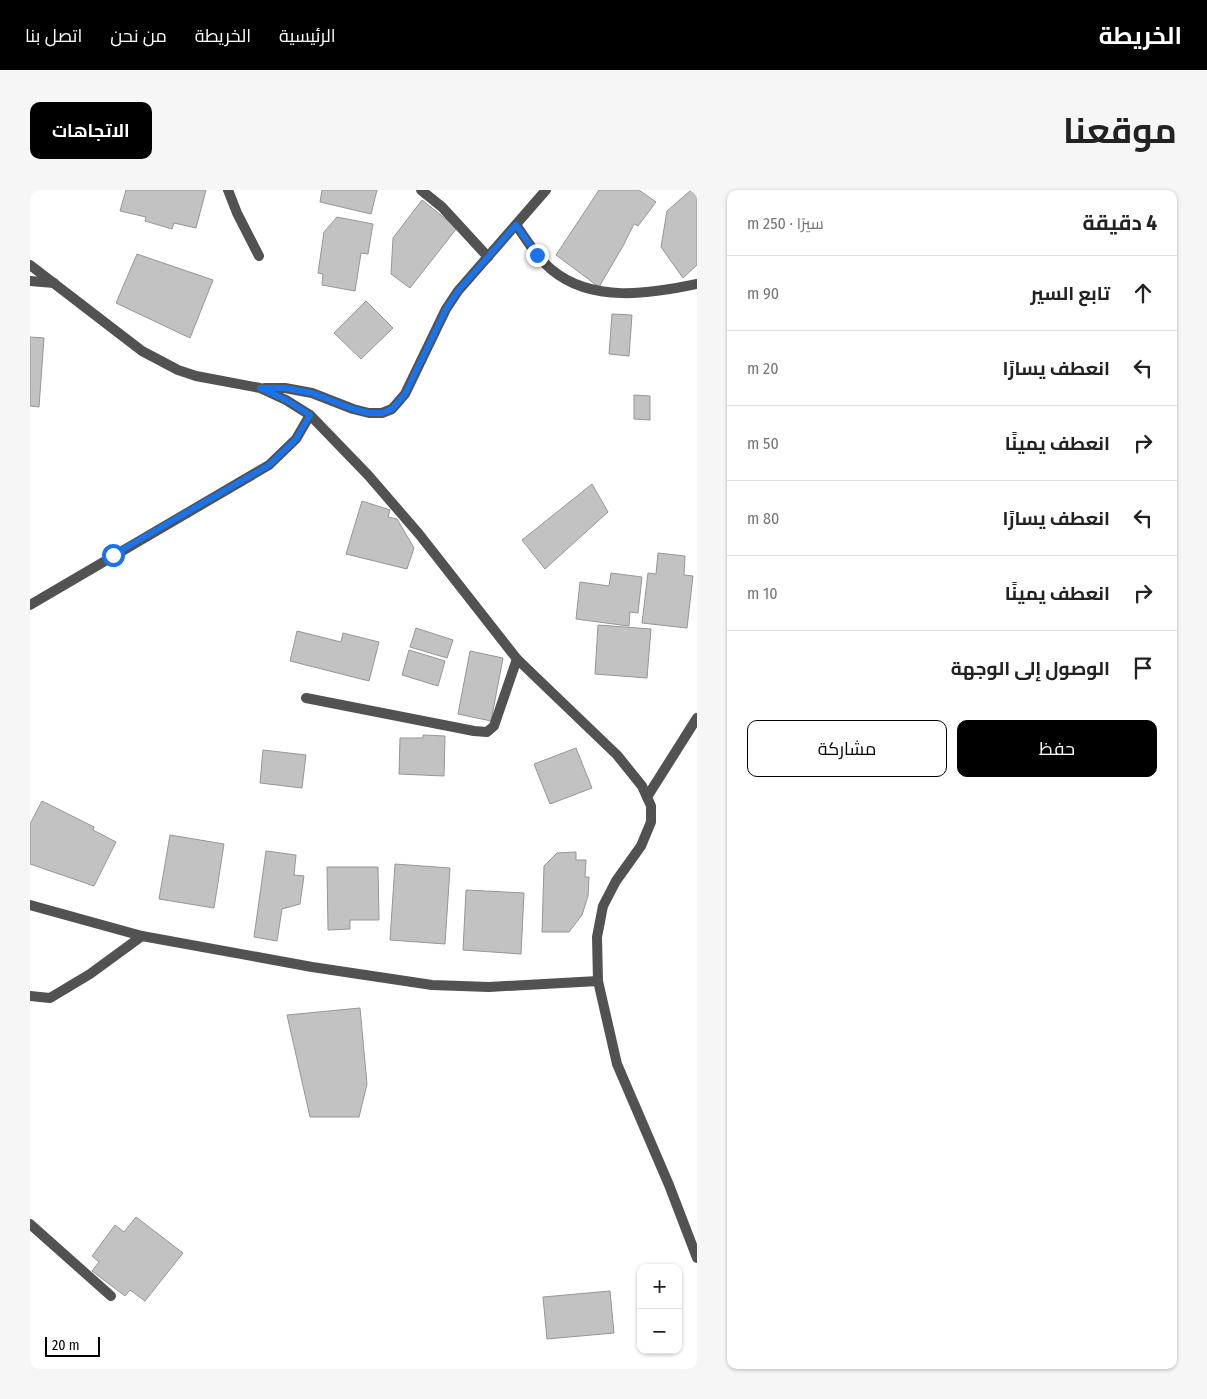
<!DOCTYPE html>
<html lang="ar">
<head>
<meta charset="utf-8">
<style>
  :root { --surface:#fff; --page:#f6f6f6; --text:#222; --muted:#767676; --line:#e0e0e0; --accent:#000 }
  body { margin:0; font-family:"Fira Sans Condensed",Cairo,sans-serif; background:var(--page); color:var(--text); direction:rtl }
  .controls { position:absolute; right:15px; bottom:15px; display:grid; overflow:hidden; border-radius:10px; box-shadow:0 1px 4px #0004 }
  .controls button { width:45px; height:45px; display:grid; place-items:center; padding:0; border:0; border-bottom:1px solid var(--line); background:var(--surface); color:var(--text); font:25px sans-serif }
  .scale { position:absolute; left:15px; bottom:12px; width:55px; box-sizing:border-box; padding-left:5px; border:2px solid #000; border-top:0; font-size:14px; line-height:18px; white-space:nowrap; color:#000; -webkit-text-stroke:4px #fff; paint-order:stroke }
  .stop { position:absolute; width:15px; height:15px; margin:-11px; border:4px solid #1a73e8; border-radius:50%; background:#fff }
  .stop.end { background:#1a73e8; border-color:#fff; box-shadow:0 1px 5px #0008 }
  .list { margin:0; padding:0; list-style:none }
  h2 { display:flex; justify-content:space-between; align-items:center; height:65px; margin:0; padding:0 20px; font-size:21px }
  h2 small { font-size:16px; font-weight:400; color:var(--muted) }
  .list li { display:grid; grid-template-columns:32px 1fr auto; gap:15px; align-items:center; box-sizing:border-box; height:75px; padding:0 20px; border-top:1px solid var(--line) }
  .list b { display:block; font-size:19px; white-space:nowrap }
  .list em { font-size:16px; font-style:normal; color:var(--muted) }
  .actions { display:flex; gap:10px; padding:15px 20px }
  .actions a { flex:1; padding:11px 0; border:1px solid var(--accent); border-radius:10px; text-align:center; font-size:18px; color:var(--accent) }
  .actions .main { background:var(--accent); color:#fff }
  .icon { flex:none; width:28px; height:28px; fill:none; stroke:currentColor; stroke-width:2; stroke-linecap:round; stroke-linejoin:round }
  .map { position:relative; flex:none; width:667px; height:1179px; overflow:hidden; direction:ltr; border-radius:10px }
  header { display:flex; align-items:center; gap:30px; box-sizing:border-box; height:70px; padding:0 25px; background:var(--accent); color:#fff }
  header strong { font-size:24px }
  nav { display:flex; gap:28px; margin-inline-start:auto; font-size:18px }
  .intro { display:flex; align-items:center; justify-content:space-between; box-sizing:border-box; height:120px; padding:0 30px }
  h1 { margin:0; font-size:35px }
  .button { padding:12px 22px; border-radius:10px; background:var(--accent); color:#fff; font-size:18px; font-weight:700 }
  main { display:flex; gap:30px; padding:0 30px }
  aside { flex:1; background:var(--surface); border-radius:10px; box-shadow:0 1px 4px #0004 }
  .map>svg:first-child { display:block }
</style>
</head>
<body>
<header>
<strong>الخريطة</strong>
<nav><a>الرئيسية</a><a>الخريطة</a><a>من نحن</a><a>اتصل بنا</a></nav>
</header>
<div class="intro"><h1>موقعنا</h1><a class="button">الاتجاهات</a></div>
<main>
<aside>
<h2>4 دقيقة<small>سيرًا · 250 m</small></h2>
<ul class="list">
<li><svg class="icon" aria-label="ahead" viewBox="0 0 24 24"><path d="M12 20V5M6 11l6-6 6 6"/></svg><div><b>تابع السير</b></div><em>90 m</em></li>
<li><svg class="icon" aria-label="left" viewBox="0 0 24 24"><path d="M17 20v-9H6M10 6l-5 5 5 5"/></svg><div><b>انعطف يسارًا</b></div><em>20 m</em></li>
<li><svg class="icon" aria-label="right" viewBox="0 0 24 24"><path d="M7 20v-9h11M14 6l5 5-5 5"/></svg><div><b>انعطف يمينًا</b></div><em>50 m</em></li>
<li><svg class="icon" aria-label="left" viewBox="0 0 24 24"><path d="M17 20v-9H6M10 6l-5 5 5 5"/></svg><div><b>انعطف يسارًا</b></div><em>80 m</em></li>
<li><svg class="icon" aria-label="right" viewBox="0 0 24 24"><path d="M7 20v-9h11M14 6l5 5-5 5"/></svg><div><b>انعطف يمينًا</b></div><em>10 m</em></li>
<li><svg class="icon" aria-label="arrive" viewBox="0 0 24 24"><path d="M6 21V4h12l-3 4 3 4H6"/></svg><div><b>الوصول إلى الوجهة</b></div></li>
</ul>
<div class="actions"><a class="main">حفظ</a><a>مشاركة</a></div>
</aside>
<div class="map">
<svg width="667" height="1179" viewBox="0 0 667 1179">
  <rect width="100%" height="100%" fill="#fff"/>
  <g fill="#c2c2c2" stroke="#969696">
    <polygon points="96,0 176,0 166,38 144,33 142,39 115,31 116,27 90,21"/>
    <polygon points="292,0 347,0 341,24 290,12"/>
    <polygon points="569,0 609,0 626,12 608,36 604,34 593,56 569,97 526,65"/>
    <polygon points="661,0 667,0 667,75 653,88 631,57 637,21"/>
    <polygon points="392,10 427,38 380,98 361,84 363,48"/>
    <polygon points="307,27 343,34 338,64 331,63 325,101 292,95 293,84 288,83 294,42"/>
    <polygon points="107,64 183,90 160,148 86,113"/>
    <polygon points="336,111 363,138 331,169 304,143"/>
    <polygon points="582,124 602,125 599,166 579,164"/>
    <polygon points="0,147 14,148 9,217 0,216"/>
    <polygon points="604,205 620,206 620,230 604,229"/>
    <polygon points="562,294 578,322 515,379 492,350"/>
    <polygon points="332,311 360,320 358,327 367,329 384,358 377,379 316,364"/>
    <polygon points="628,363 655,366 654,385 663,386 657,438 612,433 618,383 626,384"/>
    <polygon points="581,383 612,387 608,423 600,422 599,436 546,429 550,392 579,396"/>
    <polygon points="568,435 621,439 617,488 565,484"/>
    <polygon points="386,438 423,450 417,468 380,457"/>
    <polygon points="267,441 311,452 313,443 349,452 339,491 260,471"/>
    <polygon points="379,460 415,471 408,496 372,485"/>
    <polygon points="440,461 473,468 461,531 428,524"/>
    <polygon points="393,545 415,546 414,586 369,584 370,548 393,548"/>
    <polygon points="546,558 562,598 520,614 504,574"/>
    <polygon points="233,560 276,565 272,598 230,593"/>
    <polygon points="12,611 64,637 63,640 86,652 64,696 0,674 0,634"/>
    <polygon points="140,645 194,654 184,718 129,709"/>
    <polygon points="236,661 266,665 264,685 274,686 270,714 252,719 247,751 224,747"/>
    <polygon points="546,662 546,670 556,670 555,687 559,687 558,706 552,725 539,742 512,742 514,676 527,663"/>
    <polygon points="365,674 420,678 415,754 360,750"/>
    <polygon points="297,677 348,677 349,730 320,730 320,739 298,740"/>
    <polygon points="436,700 494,703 491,764 433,760"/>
    <polygon points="330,818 337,894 329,927 280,927 257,825"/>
    <polygon points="106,1027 153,1063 115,1111 100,1100 95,1106 62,1081 69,1072 62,1066 85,1035 94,1042"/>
    <polygon points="580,1101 584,1143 517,1149 513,1107"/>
  </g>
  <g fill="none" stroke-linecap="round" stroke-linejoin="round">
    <g stroke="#525252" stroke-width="10">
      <polyline points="0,91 24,93"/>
      <polyline points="0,806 20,808 60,784 112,746"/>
    </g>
    <g stroke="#525252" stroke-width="10">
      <polyline points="198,0 207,23 229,66"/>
      <polyline points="391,0 412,17 458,67"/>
      <path d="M486,35C497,50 507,68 522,80C562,113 620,104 667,94"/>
      <polyline points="0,75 112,161 148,180 166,186 230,198 256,210 280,225 338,285 389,344 487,469 587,565 612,596 621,616 621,632 611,656 586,691 573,716 567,747 568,791 587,874 639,995 667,1068"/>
      <polyline points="235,198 255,198 282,203 323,219 339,223 352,223 362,219 375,204 416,119 428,101 516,0"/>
      <polyline points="0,415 239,275 266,249 280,225"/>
      <polyline points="276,508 444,541 457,542 464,536 487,469"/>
      <polyline points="617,607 667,528"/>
      <polyline points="0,715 112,746 282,777 402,795 459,797 568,791"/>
      <polyline points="0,1034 81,1106"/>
    </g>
  </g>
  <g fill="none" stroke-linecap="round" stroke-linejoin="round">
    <polyline stroke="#1a73e8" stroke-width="6" points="83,365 239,275 266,249 280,225 256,210 230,198 255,198 282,203 323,219 339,223 352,223 362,219 375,204 416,119 428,101 486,35 507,65"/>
  </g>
</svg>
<div class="controls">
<button>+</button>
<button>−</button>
</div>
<div class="scale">20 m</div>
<div class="stop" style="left:83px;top:365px"></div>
<div class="stop end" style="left:507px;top:65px"></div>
</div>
</main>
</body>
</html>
